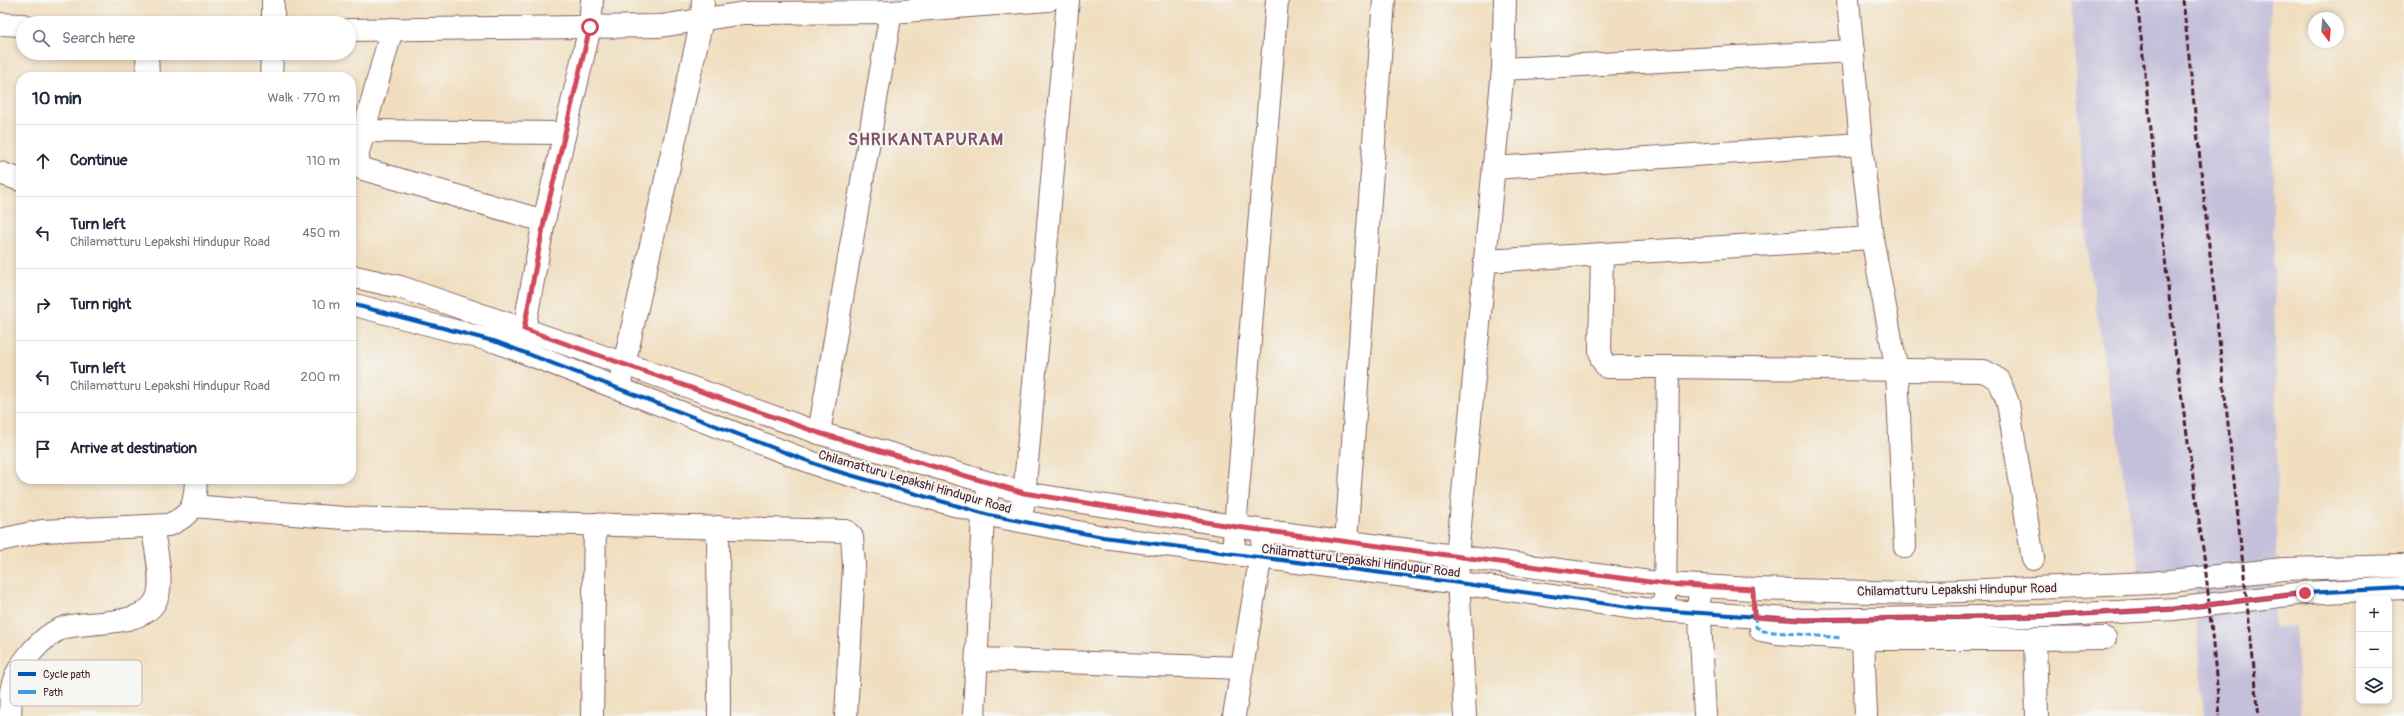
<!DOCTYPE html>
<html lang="en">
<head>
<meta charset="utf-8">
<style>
  :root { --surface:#fff; --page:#f6f6f7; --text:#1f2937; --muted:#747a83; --line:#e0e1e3 }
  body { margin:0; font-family:Pangolin,sans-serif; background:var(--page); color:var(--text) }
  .controls { position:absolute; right:12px; bottom:12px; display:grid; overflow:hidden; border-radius:8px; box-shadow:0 2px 6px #0003 }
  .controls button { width:36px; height:36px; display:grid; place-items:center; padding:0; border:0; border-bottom:1px solid var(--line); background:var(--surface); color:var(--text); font:20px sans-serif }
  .compass { position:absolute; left:2308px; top:12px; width:36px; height:36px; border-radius:50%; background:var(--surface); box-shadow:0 2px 6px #0003; rotate:164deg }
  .stop { position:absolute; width:12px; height:12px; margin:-9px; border:3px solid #d1495b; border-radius:50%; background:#fff }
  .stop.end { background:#d1495b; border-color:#fff; box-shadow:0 1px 4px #0008 }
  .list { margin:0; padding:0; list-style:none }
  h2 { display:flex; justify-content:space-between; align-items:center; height:52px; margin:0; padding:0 16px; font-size:17px }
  h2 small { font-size:13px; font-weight:400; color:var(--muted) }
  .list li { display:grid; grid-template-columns:26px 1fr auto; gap:12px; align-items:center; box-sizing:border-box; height:72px; padding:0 16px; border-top:1px solid var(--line) }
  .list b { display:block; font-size:15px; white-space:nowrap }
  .list p { margin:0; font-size:13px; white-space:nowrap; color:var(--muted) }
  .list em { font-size:13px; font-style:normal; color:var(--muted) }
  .icon { flex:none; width:22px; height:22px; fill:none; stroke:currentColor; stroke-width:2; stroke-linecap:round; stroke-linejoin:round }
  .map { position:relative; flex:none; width:2404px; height:716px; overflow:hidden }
  .search { position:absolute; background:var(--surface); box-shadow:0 2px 6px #0003; left:16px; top:16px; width:340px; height:44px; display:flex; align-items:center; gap:10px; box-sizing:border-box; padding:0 14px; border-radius:22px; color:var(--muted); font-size:15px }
  .panel { position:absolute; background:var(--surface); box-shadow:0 2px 6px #0003; left:16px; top:72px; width:340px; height:412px; border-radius:16px }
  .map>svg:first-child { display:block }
</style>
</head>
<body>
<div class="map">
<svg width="2404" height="716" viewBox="0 0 2404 716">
  <rect width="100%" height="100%" fill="#f6f6f2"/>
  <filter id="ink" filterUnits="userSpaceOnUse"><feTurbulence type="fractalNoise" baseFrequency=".025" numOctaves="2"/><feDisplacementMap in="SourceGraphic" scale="8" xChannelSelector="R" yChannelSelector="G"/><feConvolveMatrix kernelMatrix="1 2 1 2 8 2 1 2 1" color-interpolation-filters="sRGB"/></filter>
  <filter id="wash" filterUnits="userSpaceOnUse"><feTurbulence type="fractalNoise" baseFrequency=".012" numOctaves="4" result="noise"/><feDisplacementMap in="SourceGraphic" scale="16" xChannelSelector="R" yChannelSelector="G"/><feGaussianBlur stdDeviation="0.9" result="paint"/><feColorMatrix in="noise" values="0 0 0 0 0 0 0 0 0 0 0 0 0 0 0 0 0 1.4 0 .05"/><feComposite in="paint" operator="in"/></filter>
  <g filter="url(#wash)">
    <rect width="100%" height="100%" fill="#f0debf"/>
    <polygon fill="#c5c0da" points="2071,0 2270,0 2277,476 2275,628 2295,626 2300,716 2204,716 2193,573 2140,575 2088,261"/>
  </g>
  <g filter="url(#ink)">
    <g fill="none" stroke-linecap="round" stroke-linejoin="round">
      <defs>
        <g id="minor">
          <polyline points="0,24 23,25"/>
          <polyline points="392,29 358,152 358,162 363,169 544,221"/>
          <polyline points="349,30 661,26 744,13 891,12 1048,0"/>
          <polyline points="147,53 148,77"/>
          <polyline points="1503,69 1853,51"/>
          <polyline points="364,131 564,133"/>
          <polyline points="1494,168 1861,144"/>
          <polyline points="0,173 21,180"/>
          <polyline points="1602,254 1600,350 1602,360 1607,367 1668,367"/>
          <polyline points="1486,261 1872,238"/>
          <polyline points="351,276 400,287 625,364 819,433 1024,493 1266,531 1665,584 1753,589 1910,593 2151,583 2284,569 2404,566"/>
          <polyline points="351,304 497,342 826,468 989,515 1103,537 1452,582 1643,609 1804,620 2044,616 2174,609 2305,593 2404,588"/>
          <polyline points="524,329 544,221 590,27 592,0"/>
          <polyline points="621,378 702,20 703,0"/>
          <polyline points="819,433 891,12"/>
          <polyline points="192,506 344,518 846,531 852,537 854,565 846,716"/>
          <polyline points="1023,507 1068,0"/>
          <polyline points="718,527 719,716"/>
          <path d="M0,540L42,531L168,525C193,515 195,505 196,479"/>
          <polyline points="1234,541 1277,0"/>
          <polyline points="1346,542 1384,0"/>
          <polyline points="1665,598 1668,367 1984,371 1999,380 2008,403 2033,559"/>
          <polyline points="1699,599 1705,716"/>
          <polyline points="1761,630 1777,633 1863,639"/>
          <polyline points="977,659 1242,668"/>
          <path d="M10,716C11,708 10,700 11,692C14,668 42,634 66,627C91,621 146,627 157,598C164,581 155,545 152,526"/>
          <polyline points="592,716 595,524"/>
          <polyline points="974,716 983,514 990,483"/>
          <polyline points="1234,716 1263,542"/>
          <polyline points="1465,716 1457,557 1503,69 1505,0"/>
          <polyline points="1866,716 1863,639 2035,639"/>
          <polyline points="2037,716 2035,639 2105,638"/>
        </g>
        <g id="major">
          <polyline points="1848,0 1861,144 1872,238 1897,371 1905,547"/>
          <polyline points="273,23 273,0"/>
          <polyline points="271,77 272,53"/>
        </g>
      </defs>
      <use href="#minor" stroke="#84625f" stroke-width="24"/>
      <use href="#major" stroke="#84625f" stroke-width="24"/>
      <use href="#minor" stroke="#fff" stroke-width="22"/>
      <use href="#major" stroke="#fff" stroke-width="22"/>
      <g stroke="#4a1f2b" stroke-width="3" stroke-dasharray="6 3" stroke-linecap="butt">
        <polyline points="2137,0 2174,342 2205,563 2220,716"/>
        <polyline points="2183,0 2259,716"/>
      </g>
      <polyline stroke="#409be1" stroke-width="3" stroke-dasharray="6 3" stroke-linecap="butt" points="1753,589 1756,627 1763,631 1842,638"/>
      <defs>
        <polyline id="cycleway" points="351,304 497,342 826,468 989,515 1103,537 1452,582 1643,609 1804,620 2044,616 2174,609 2305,593 2404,588"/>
      </defs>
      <use href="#cycleway" stroke="#f6f6f2" stroke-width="6"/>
      <use href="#cycleway" stroke="#0057b8" stroke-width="4"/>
    </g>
  </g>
  <g fill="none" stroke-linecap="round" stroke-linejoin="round" filter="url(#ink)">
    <polyline stroke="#d1495b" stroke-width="5" points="590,27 544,222 524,329 819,433 1024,493 1237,527 1665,584 1753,589 1754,617 1804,620 2044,616 2174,609 2305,593"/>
  </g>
  <g text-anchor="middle" stroke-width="4" stroke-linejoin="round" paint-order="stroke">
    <g font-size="13" fill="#4a1f2b" stroke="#f6f6f2">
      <text transform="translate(915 481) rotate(16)" y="5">Chilamatturu Lepakshi Hindupur Road</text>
      <text transform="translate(1361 560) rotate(7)" y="5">Chilamatturu Lepakshi Hindupur Road</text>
      <text transform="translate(1957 589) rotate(-1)" y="5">Chilamatturu Lepakshi Hindupur Road</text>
    </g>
    <g font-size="17" font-weight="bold" letter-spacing="1" fill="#7e5066" stroke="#f6f6f2">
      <text x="926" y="145">SHRIKANTAPURAM</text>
    </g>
  </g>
  <rect x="10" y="660" width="132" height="46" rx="6" fill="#f6f6f2" stroke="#c2b6b6" stroke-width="1"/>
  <rect x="18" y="672" width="18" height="4" fill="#0057b8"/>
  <rect x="18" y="690" width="18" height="4" fill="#409be1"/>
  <g font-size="11" fill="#4a1f2b">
    <text x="43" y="678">Cycle path</text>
    <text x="43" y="696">Path</text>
  </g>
</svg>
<div class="controls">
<button>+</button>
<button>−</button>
<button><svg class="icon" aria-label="layers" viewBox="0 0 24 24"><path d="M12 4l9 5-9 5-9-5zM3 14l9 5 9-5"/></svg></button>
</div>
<svg class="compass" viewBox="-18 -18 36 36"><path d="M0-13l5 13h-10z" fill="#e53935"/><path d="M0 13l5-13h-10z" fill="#747a83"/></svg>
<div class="stop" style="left:590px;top:27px"></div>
<div class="stop end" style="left:2305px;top:593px"></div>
<div class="search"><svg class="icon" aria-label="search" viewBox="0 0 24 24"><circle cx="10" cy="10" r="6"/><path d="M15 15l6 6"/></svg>Search here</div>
<section class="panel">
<h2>10 min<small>Walk · 770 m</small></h2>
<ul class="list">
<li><svg class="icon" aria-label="ahead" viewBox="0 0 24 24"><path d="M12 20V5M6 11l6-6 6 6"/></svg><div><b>Continue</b></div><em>110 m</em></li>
<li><svg class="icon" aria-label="left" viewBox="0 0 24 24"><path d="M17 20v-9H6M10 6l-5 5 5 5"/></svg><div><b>Turn left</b><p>Chilamatturu Lepakshi Hindupur Road</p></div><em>450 m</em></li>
<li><svg class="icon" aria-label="right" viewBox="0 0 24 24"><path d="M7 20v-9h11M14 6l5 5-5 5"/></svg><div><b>Turn right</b></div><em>10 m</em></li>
<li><svg class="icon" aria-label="left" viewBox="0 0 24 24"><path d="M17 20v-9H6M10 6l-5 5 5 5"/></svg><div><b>Turn left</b><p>Chilamatturu Lepakshi Hindupur Road</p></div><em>200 m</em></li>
<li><svg class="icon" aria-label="arrive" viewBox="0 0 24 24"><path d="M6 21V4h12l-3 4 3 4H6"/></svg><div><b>Arrive at destination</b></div></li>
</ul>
</section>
</div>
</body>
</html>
